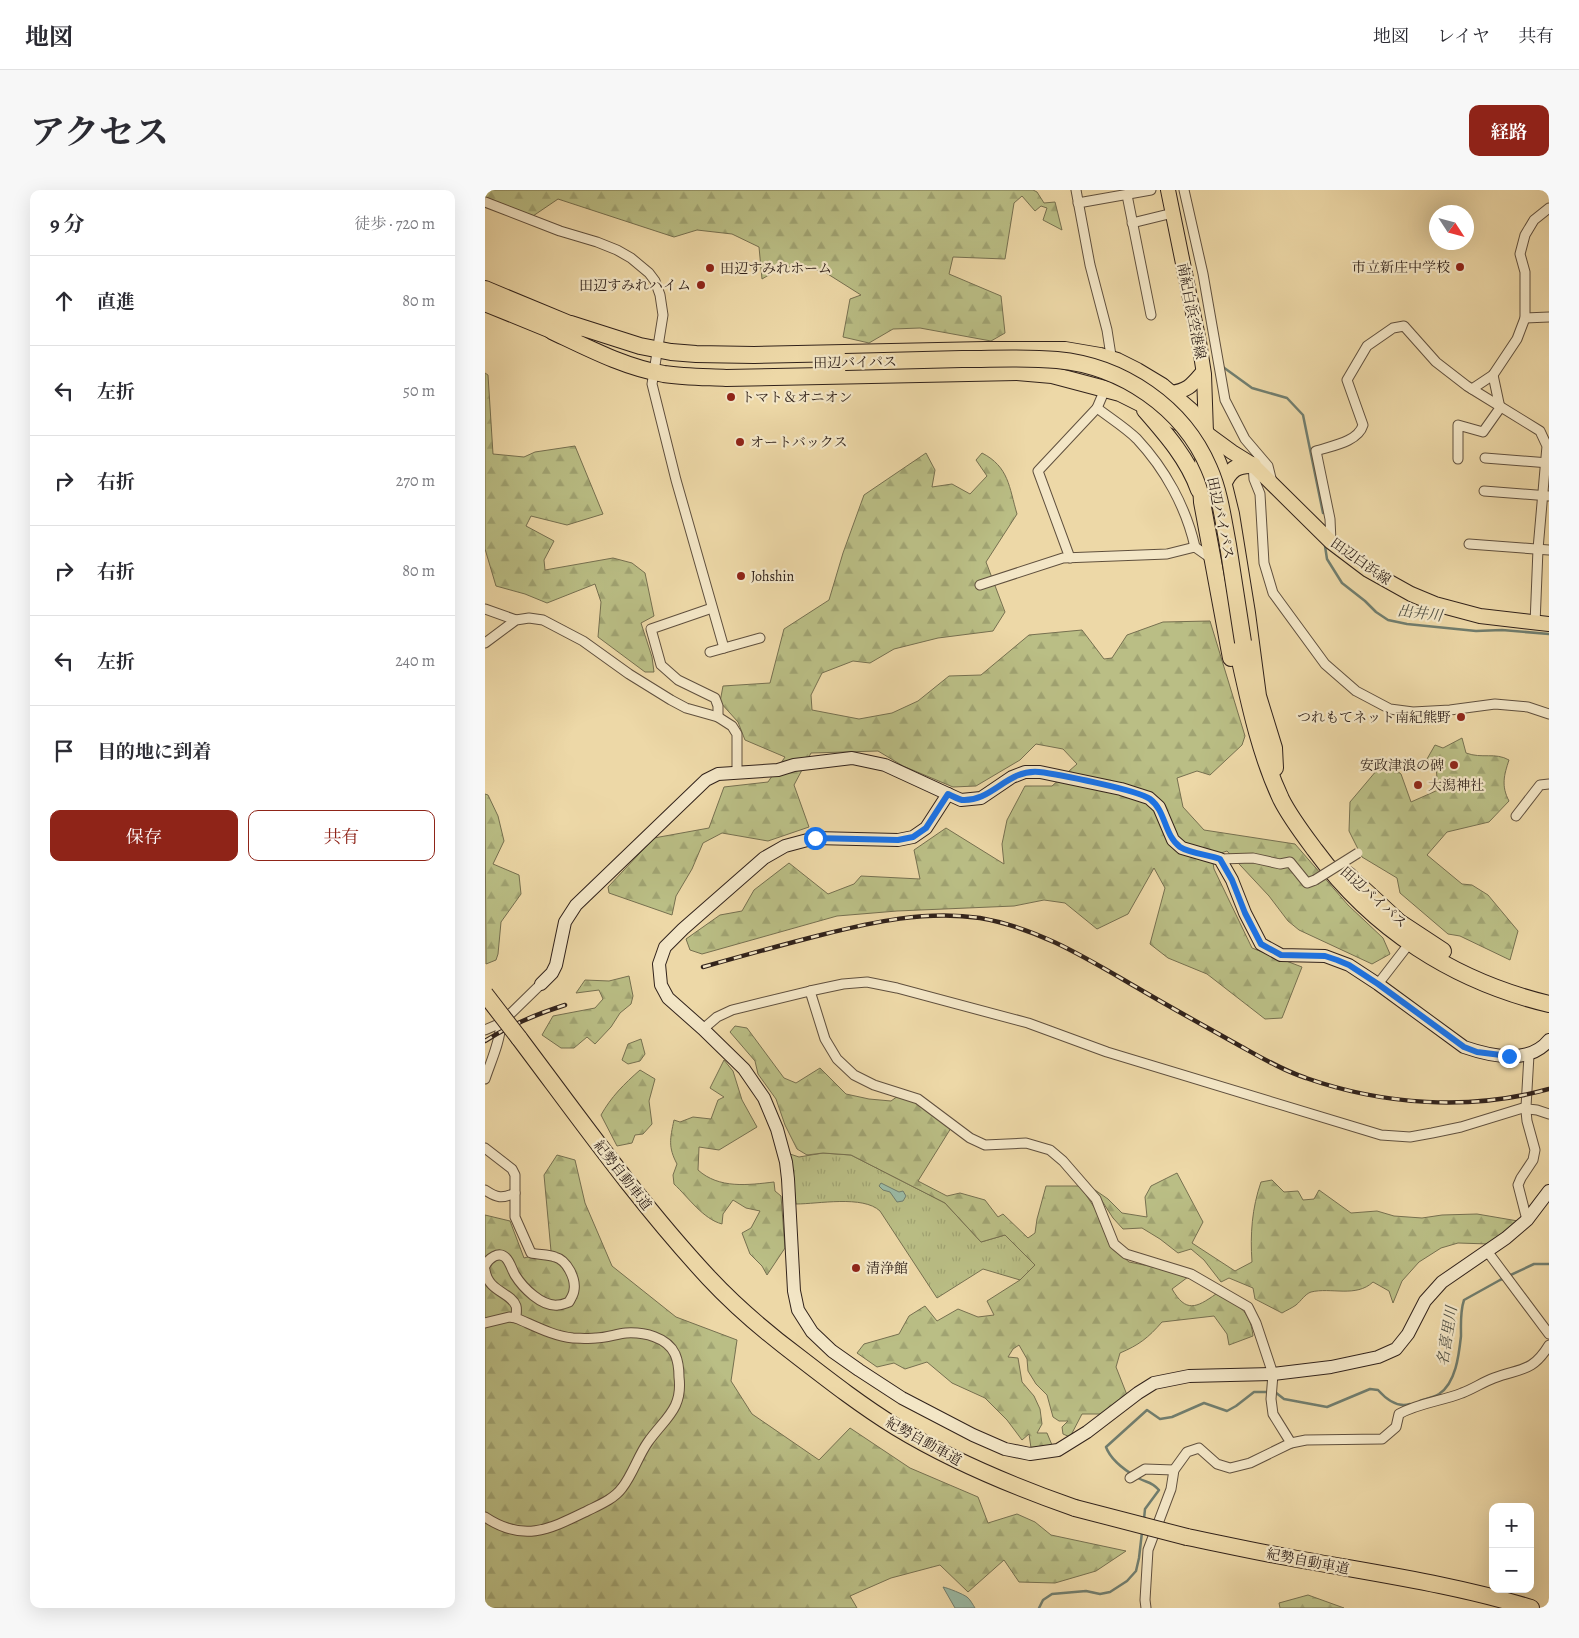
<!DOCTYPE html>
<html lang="ja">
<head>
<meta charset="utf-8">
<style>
  :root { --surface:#fff; --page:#f7f7f7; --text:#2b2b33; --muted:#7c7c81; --line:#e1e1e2; --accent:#8f2418 }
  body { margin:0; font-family:Alegreya,"Noto Serif JP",serif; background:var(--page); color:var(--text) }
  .controls { position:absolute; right:15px; bottom:15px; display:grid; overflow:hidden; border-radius:10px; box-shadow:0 5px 20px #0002 }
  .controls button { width:45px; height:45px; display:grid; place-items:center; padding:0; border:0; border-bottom:1px solid var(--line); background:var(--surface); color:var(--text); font:25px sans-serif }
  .compass { position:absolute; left:944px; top:15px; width:45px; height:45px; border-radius:50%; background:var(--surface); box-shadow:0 5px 20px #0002; rotate:126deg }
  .stop { position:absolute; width:15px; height:15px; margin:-11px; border:4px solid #1a73e8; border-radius:50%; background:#fff }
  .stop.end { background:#1a73e8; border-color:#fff; box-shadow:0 1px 5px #0008 }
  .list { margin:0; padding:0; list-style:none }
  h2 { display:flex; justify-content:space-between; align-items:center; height:65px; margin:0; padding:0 20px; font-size:21px }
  h2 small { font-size:16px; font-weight:400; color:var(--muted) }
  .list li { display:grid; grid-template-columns:32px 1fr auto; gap:15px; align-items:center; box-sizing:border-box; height:90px; padding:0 20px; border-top:1px solid var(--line) }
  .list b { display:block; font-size:19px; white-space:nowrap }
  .list em { font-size:16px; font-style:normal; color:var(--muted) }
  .actions { display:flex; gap:10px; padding:15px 20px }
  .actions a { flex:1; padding:11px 0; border:1px solid var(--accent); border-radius:10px; text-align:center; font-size:18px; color:var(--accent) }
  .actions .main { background:var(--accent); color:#fff }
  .icon { flex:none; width:28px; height:28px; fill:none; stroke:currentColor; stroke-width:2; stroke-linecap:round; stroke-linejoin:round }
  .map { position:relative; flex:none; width:1064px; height:1418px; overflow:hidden; border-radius:10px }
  header { display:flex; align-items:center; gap:30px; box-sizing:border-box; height:70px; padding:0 25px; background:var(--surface); border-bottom:1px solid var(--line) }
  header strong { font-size:24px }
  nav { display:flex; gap:28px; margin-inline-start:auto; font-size:18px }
  .intro { display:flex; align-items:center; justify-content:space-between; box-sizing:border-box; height:120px; padding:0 30px }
  h1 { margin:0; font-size:35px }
  .button { padding:12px 22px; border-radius:10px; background:var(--accent); color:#fff; font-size:18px; font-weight:700 }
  main { display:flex; gap:30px; padding:0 30px }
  aside { flex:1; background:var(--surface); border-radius:10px; box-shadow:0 5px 20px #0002 }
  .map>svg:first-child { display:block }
</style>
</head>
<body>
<header>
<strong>地図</strong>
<nav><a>地図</a><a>レイヤ</a><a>共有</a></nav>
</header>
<div class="intro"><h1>アクセス</h1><a class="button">経路</a></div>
<main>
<aside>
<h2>9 分<small>徒歩 · 720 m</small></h2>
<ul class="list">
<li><svg class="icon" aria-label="ahead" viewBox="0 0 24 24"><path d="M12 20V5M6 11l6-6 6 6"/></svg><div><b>直進</b></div><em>80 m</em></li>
<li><svg class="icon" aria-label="left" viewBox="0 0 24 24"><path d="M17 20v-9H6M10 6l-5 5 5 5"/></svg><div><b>左折</b></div><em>50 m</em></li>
<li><svg class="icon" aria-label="right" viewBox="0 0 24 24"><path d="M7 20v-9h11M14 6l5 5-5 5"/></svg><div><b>右折</b></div><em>270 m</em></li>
<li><svg class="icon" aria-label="right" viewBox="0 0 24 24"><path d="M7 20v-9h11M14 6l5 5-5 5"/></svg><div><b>右折</b></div><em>80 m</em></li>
<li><svg class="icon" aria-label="left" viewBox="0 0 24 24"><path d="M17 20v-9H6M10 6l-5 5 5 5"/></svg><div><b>左折</b></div><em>240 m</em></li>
<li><svg class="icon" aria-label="arrive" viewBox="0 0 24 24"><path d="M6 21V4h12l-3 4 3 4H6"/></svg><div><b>目的地に到着</b></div></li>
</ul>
<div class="actions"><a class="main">保存</a><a>共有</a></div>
</aside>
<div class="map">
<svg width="1064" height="1418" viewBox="0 0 1064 1418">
  <defs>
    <pattern id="grass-tufts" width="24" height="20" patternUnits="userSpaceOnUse" patternTransform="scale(1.25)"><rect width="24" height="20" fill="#babe85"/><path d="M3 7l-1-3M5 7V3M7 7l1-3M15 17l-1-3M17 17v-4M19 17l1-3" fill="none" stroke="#a0a372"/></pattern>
    <pattern id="forest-firs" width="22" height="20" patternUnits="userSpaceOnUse" patternTransform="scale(1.25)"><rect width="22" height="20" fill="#babe85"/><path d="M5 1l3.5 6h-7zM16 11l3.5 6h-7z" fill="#a0a372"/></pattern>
  </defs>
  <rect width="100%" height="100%" fill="#edd8a7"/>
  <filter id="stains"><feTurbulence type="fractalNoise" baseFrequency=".004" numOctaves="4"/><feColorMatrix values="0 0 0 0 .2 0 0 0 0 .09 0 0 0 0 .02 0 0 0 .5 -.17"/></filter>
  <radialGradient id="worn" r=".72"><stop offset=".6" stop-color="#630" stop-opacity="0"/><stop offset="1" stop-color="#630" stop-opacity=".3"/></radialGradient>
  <path fill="url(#grass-tufts)" stroke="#767050" d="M338,963L366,965L460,1013L496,1052L520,1045L550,1075L535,1090L498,1079L452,1108L395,1021C378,1005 333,1014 311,1014L305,964L314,967Z"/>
  <g fill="url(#forest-firs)" stroke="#767050">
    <polygon points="0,0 548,0 552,2 559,13 570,12 577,40 558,30 562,18 556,16 550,21 537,6 529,13 520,69 468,67 464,84 516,106 520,143 506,151 435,138 408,139 384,153 358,147 365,109 376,105 338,81 299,76 277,89 274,57 247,44 212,40 189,47 73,9 48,26 0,7"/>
    <polygon points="0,183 3,185 8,264 39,267 50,262 90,256 118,324 82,335 46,326 41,336 69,351 59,370 60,380 128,368 147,373 160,383 169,426 156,433 167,467 169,482 160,482 113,447 116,412 110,394 62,413 40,404 11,396 0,359"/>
    <path d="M441,263L450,280L447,297L467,294L485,304L502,286L491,270L497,263C524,277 524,297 532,324L501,372L520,422L508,441L453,448L409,459L385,473L368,471L337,483L326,505L327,520L374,529L407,523L433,511L464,486L496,485L544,445L597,440L619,469L627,468L642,445L678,432L725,431L760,546L757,555L725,585L712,581L692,588L698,617L719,640L810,654L863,715L898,748L905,764L887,774L814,740L803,731L784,706L742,661L727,666L729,679L767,758L817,777L797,828L780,829L722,784L683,768L665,754L680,698L669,678L643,724L612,739L580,713L559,710L529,716L412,721L352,726L217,764L205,760L201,749L235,725L257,721L269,700L304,673L343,704L369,694L376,686L435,689L429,660L461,638L519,674L517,654L522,630L540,596H567L592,574L578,559L551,554L535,570L491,596L468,597L418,576L393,561L326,563L309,595L324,637L283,651L237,643L218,653L207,679L191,706L187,725L124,703L123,697L169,648L224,638L239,597L283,592L300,567L260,550L253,532L235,512L238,496L285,493L299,439L344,410L358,363L379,305Z"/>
    <path d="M977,548L981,563C997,569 1010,562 1024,570C1019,585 1016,596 1024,611L1004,632L962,642L942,665L977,694L987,695L1003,705L1033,741L1025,770L975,746L963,744L915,703L912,688L877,667L864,641L865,612L892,580H911L916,584L926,612L953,600L949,594L952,588L951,576L942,569L950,555L958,558Z"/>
    <polygon points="0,604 3,605 13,626 19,651 8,674 34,685 36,704 16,732 13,764 11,770 1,774"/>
    <polygon points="144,786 148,806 146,814 135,823 126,837 110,854 102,847 89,858 76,858 57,845 68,826 110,818 118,809 114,800 91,803 100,790 124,791"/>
    <path d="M250,836L262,838L299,888L311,893L335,878L361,904L384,909L406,911L413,906L431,912L466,938L433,991L462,1006L475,1003L500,1010L513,1027L518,1024L543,1048L550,1043L552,1029L561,996H595L611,1020L625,1056L644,1072L674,1078L703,1087L687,1099C701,1123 711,1118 731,1104C753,1115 765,1119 768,1146L744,1155L742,1144L729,1126L677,1132C663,1148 654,1155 635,1163L631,1177L642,1205L617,1224H597L585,1247L578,1244L577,1237L583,1231H574L568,1227L562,1205L551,1194L543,1181L542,1169L534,1155L528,1159L523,1167L533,1168L537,1192L549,1206L555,1219L557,1234L552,1243H562L567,1255L546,1258L544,1244L537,1250L522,1230L500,1208L467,1193L442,1172L420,1179L409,1173L392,1177L372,1163L379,1154L414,1144L424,1126L440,1116L452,1131L473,1119L493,1127L509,1125L502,1111L535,1090L550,1075L520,1045L496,1052L460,1013L366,965L338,963L322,965L312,959L300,935L291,909L273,884L270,871L245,842Z"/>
    <polygon points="156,849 160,864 155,871 143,874 137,870 143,854"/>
    <path d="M239,870L248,881L257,910L272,937L234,960L214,957L213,980C234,999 263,995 289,992L290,1001L296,1006L300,1058L282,1085L277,1076L265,1064L257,1043L266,1038L275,1021L261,1018L248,1010L238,1024L237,1034C218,1029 203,1007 189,994L188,985L192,974C183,957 185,949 189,930L195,932L208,927L226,929L233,910L239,907L225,898Z"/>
    <path d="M155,880L170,889L164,911L167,934L158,944L150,945L147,953L132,956L116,925C126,907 139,894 155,880Z"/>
    <polygon points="72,965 90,970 100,1013 127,1076 191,1127 252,1150 246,1191 267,1224 334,1270 365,1238 425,1278 493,1307 503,1333 532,1324 550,1332 566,1345 641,1361 611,1381 570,1393 534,1392 519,1370 483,1402 455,1375 406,1388 365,1406 372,1418 0,1418 0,1025 25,1031 39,1068 66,1061 59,985"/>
    <path d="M692,983L718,1032L707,1053L750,1081L767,1072C765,1044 767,1018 776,992L787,990L799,1002L813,1001L818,1010L829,1009L834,1000L866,1023L892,1021L909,1026L937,1028L957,1025L992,1024L1033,1031L1004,1054L973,1053L956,1058L934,1072L917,1091L908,1113L904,1101L888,1092C871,1108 846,1097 826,1102C820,1104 816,1111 811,1115C807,1118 802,1120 797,1123L770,1109L768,1098L744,1088L736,1092L719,1070L706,1059L693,1063L675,1049L657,1038L638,1039L628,1028L610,1000L623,1009L637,1023L662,1027L660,1007L666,996Z"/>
    <polygon points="823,1405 859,1418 795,1418 794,1413"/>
  </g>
  <g fill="#9abaa5" stroke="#707d6e">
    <polygon points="396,993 414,1002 418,1001 421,1006 418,1011 412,1012 405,1002 398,1000 394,996"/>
    <path d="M458,1397C463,1398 478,1404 482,1407C485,1409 488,1415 490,1418H470Z"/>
  </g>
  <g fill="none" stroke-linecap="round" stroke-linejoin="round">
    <g stroke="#707d6e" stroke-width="2.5">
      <polyline points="738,177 767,198 802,208 818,225 838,323"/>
      <polyline points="840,356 842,369 857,393 880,411 891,422 903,430 922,434 991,441 1017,440 1064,444"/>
      <path d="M935,1211C941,1209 949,1207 954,1204C971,1193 974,1164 976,1146C976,1133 975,1122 979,1110L1015,1090L1049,1074H1064"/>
      <path d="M659,1329L660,1319L674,1300C666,1291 662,1293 653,1288C641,1281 626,1271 621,1257L662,1220L675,1229L687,1227L719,1213L742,1221L751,1216L769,1202H790L799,1209L842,1217L885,1199L893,1200C901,1209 913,1218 925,1214"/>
      <polyline points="554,1418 558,1410 567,1404 601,1401 615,1404 625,1402 642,1391 651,1381 654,1368 657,1342"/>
    </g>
    <defs>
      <g id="street">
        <polyline points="591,0 605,75 622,140 627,172"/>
        <polyline points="699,0 718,84 740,210 760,249 783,276 787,292"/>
        <polyline points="642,5 666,125"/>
        <polyline points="0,12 75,41 112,52 132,60 146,68 164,83 170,91 175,105 178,125 167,194 191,290 239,458"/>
        <polyline points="593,13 666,0"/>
        <polyline points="647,33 688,23"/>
        <polyline points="1040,128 1064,127"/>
        <polyline points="987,199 1008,185 1032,149 1040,128 1040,82 1035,64 1040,45 1049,30 1064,18"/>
        <path d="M612,218C625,228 641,238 652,249C680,279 701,317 710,357"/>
        <polyline points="1000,268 1064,273"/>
        <polyline points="973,269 973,235 998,242 1015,218 1008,185"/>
        <polyline points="768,275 769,289 775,304 779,373 788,403 840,474 871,501 905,519 928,522 965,520 1010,514 1043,517 1064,524"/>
        <polyline points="999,301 1064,306"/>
        <path d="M846,352L845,329L831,261C846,256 873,252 878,235L862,190L882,156L908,138L919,136L951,172L982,196L1055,241L1062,256L1053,359L1050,434"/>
        <polyline points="984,354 1064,360"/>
        <polyline points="585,368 553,281 612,218 621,197"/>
        <polyline points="495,395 578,368 682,364 710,357 727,369"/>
        <polyline points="227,418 166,439 176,475 193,490 230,508 233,516 233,527"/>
        <polyline points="0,419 31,430"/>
        <polyline points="0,453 31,430 44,428 58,430 98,451 144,484 186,510 201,518 233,527 247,536 252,544 252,582"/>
        <polyline points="225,462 275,448"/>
        <polyline points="1031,626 1055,595 1064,594"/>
        <polyline points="735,669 768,668 795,674 805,672 822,693 830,690"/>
        <polyline points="893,794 927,750"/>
        <polyline points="325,801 340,849 352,869 369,885 389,895 433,909 485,948 500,955 541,953 565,960 578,971 611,1009 629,1054 641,1064 706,1084 763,1117 771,1133 788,1184 786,1209 788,1224 806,1253"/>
        <polyline points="218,839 232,827 247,820 325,801 358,794 382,792 412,798 543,833 622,862 896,945 925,947 947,943 976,937 1041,917"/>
        <polyline points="0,840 16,833 56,794"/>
        <polyline points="1044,865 1041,917 1043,919 1052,920 1064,924"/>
        <path d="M0,889C6,871 15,852 16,833"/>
        <path d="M0,958L27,979L30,985V1027L46,1063C54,1065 63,1064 70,1067C82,1070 91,1089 89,1100C89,1104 86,1108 84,1112C81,1113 77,1115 73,1115C57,1117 38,1098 30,1085C27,1080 25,1072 21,1068C14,1060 3,1069 0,1076"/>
        <path d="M0,1000C12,1008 17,1009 30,1003"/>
        <polyline points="1042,1030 1033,995 1036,988 1048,970 1050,960 1042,931 1041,921 1043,919"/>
        <polyline points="1002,1061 1064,1144"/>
        <path d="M0,1080C3,1102 26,1102 31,1116C32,1119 31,1125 31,1128C50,1136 68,1146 88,1148C95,1148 104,1149 111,1148C121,1148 131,1144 141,1143C159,1142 182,1147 190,1164C193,1171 194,1179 194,1187C198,1219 180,1228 163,1252C153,1266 148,1284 137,1298C129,1309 114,1315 102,1321C65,1339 39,1353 0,1327"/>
        <polyline points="0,1133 24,1127 31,1128"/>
        <polyline points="645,1288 660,1279 689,1280"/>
        <path d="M661,1418L660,1410L663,1360L686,1299L689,1280L702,1262L714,1258L732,1274L745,1278L765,1273L806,1253L821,1250L897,1249L911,1237L914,1224C933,1213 957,1211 977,1203C988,1199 998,1192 1009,1188C1035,1178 1047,1183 1064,1155"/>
      </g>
      <g id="secondary">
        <polyline points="463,604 441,638 428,647 413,650 330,648 300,656 279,668 198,739 180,757 174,774 176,795 183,808 218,839 259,879 279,908 292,939 301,972 303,989 309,1101 313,1120 327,1142 347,1161 374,1180 417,1208 488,1245 520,1259 545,1264 573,1260 602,1242 653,1203 669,1193 704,1186 788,1184 846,1177 893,1167 911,1159 923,1144 940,1111 957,1092 1021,1048 1042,1030 1064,1001"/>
        <path d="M56,794L67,783L71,775L80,732L91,715L221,590L233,584L293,580L309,575L367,568L400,575L476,610L496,608L527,587L540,582H555L636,599L664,608L674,617L688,650L697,658L735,669L747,690L760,723L776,754L796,765L840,766L864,775L893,794L979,857C1005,866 1044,875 1064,850"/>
      </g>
      <g id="primary">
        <polyline points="683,0 714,152 719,184 721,243 747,262 768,275 846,352 883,380 926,404 950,414 995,426 1064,434"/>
        <path d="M685,203C703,201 707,195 718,182"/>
      </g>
      <g id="highway">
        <polyline points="0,99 94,138"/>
        <polyline points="0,113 76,144"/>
        <polyline points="86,134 155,156 186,162 211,164 269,165 500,160 580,160 615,166 632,171 652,181 677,196 706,221 721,243 734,275 746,324 762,423 773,506 789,558 790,578"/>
        <path d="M67,141C103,158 139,177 179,184C199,187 221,187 241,188L532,182L567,185L635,203L693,232"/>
        <path d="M660,220C681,244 703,269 714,300"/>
        <polyline points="719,263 716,296 717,312 746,468"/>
        <path d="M738,295C744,280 752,274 768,275"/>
        <path d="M751,453C763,506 773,560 796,609C805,627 818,644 830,660C888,739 968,791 1064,814"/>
        <polyline points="863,685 914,732 958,761"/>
        <path d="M34,848C95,929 155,1014 224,1088C252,1118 283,1144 315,1168C346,1192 377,1216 411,1237C467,1271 527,1296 590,1318"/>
        <path d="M702,1347C737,1354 772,1362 807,1368C887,1383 968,1394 1046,1418"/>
      </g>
    </defs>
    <use href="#street" stroke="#60503e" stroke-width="11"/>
    <use href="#secondary" stroke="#31221b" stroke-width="14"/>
    <use href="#primary" stroke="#31221b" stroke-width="16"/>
    <use href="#highway" stroke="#31221b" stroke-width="18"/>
    <use href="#street" stroke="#f3e6c6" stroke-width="9"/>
    <use href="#secondary" stroke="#f3e6c6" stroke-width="12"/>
    <use href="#primary" stroke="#edd8a7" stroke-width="14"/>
    <use href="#highway" stroke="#edd8a7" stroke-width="16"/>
    <defs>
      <g id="rail">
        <path d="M218,777C257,766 296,755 336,745C388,732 441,720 495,728C553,738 601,768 651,797C683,816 716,834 748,852C772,865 796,880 821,888C898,915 985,921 1064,899"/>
        <path d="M0,851C25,835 52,824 80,815"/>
      </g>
    </defs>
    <use href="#rail" stroke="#31221b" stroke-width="4.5"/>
    <use href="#rail" stroke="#f3e6c6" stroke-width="2.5" stroke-dasharray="8" stroke-linecap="butt"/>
    <defs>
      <polyline id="street-bridge" points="830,690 873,663"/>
      <g id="highway-bridge">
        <path d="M360,172C399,171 438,170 477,169C509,169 540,167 572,170C637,176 698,217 724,278C735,303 738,329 743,355C748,387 753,420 758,452"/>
        <polyline points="0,804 34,848"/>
        <polyline points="590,1318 702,1347"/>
      </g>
    </defs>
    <use href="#street-bridge" stroke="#60503e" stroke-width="11" stroke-linecap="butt"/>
    <use href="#highway-bridge" stroke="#31221b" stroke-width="18" stroke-linecap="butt"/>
    <use href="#street-bridge" stroke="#f3e6c6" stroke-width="9"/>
    <use href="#highway-bridge" stroke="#edd8a7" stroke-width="16"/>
  </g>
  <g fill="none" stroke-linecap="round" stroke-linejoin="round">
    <path stroke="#1a73e8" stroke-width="6" d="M330,648L413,650L428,647L441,638L463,604C467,606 473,609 477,610C507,612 522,579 554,582C572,584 653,600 665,609C681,621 679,645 695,657C704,663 724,665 735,669L747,690L760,723L776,754L796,765L840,766L852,770L864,775L893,794L979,857L992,862L1024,866"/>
  </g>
  <g fill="#8f2418" stroke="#f3e6c6" stroke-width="2">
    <circle cx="975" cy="77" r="5"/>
    <circle cx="225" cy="78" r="5"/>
    <circle cx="216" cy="95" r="5"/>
    <circle cx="246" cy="207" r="5"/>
    <circle cx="255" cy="252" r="5"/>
    <circle cx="256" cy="386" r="5"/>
    <circle cx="976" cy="527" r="5"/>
    <circle cx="969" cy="575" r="5"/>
    <circle cx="933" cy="595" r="5"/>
    <circle cx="371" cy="1078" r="5"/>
  </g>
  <g text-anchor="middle" stroke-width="4.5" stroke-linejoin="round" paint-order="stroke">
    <g font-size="14" fill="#31221b" stroke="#f3e6c6" text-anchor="start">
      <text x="965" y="82" text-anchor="end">市立新庄中学校</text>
      <text x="235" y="83">田辺すみれホーム</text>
      <text x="206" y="100" text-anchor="end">田辺すみれハイム</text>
      <text x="256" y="212">トマト＆オニオン</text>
      <text x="265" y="257">オートバックス</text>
      <text x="266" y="391">Johshin</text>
      <text x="966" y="532" text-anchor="end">つれもてネット南紀熊野</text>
      <text x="959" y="580" text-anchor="end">安政津浪の碑</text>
      <text x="943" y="600">大潟神社</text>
      <text x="381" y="1083">清浄館</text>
    </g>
    <g font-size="14" fill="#31221b" stroke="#f3e6c6">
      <text transform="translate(707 121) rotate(79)" y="5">南紀白浜空港線</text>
      <text transform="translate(370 172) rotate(-1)" y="5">田辺バイパス</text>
      <text transform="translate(736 328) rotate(78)" y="5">田辺バイパス</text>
      <text transform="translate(876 371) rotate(35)" y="5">田辺白浜線</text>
      <text transform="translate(889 707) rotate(42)" y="5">田辺バイパス</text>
      <text transform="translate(138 985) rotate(52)" y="5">紀勢自動車道</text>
      <text transform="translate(439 1251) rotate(29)" y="5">紀勢自動車道</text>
      <text transform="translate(823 1371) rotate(11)" y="5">紀勢自動車道</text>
    </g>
    <g font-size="15" font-style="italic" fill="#505044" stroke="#f3e6c6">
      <text transform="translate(935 423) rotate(7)" y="5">出井川</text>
      <text transform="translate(962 1146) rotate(-81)" y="5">名喜里川</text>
    </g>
  </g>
  <rect width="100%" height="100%" filter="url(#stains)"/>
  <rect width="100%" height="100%" fill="url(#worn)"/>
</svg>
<div class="controls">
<button>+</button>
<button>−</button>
</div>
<svg class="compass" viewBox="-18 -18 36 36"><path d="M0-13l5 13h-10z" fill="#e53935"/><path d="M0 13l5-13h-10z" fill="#7c7c81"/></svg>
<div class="stop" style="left:330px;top:648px"></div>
<div class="stop end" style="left:1024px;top:866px"></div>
</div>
</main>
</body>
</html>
